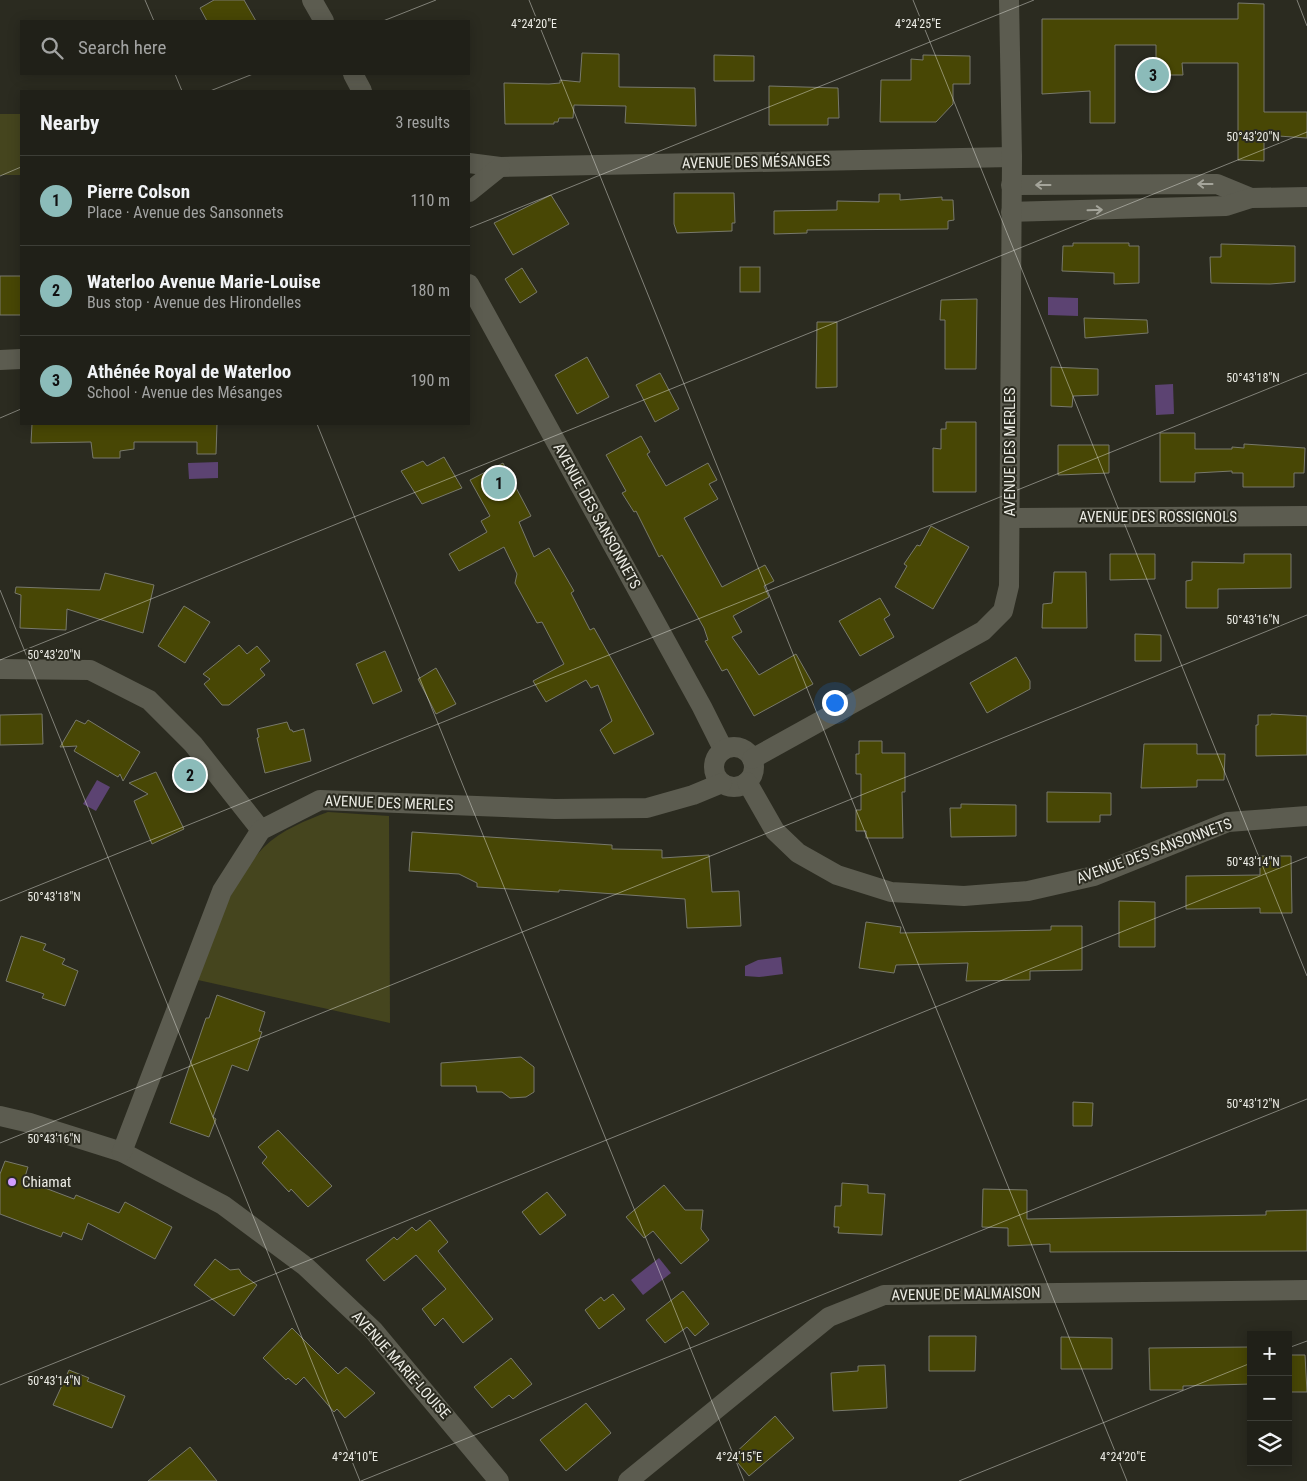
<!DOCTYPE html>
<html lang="en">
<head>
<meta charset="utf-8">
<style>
  :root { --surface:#202018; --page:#282821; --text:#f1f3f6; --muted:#a2a3a2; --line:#3d3e37; --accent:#8bbbb9 }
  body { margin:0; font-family:"Roboto Condensed",sans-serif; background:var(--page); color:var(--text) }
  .controls { position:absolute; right:15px; bottom:15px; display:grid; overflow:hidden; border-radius:0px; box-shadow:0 2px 12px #0003 }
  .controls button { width:45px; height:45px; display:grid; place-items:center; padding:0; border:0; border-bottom:1px solid var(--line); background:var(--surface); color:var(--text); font:25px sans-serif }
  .you { position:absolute; left:834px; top:702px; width:18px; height:18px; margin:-12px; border:4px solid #fff; border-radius:50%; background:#1a73e8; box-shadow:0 0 0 8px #1a73e833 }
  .badge { display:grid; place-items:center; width:32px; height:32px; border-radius:50%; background:var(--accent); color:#111; font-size:16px; font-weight:700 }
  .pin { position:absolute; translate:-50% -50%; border:2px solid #fff; box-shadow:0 1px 5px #0006 }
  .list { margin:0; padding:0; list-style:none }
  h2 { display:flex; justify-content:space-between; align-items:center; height:65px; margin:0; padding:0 20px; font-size:21px }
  h2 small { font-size:16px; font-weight:400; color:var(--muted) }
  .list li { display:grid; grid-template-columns:32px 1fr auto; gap:15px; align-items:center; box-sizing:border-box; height:90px; padding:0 20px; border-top:1px solid var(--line) }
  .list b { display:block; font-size:19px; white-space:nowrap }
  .list p { margin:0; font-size:16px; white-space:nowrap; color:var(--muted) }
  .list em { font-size:16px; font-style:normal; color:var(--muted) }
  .icon { flex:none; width:28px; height:28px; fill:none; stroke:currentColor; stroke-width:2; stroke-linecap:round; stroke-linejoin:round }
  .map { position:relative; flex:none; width:1307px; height:1481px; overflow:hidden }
  .search { position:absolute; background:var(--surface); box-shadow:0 2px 12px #0003; left:20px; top:20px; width:450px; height:55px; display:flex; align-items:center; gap:12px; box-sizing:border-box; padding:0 18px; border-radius:0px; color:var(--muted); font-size:19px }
  .panel { position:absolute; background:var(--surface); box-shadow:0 2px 12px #0003; left:20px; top:90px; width:450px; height:335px; border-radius:0px }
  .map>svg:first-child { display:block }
</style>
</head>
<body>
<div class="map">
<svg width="1307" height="1481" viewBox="0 0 1307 1481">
  <rect width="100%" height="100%" fill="#2b2b20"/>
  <g fill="#45451e">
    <rect x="0" y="114" width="21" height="61"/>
    <path d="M328,812L389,816L390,1023L198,980C215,934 229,883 264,847C281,830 307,820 328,812Z"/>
  </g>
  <g fill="#5c4372">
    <polygon points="1048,297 1078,298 1078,316 1048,315"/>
    <polygon points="1173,384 1174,414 1156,415 1155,385"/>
    <polygon points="218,462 218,478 189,479 188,463"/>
    <polygon points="97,780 110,787 96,811 83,804"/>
    <polygon points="781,957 783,974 759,977 745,976 745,966 758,960"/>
    <polygon points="659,1258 671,1273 643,1295 631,1280"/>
  </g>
  <g fill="#484705" stroke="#78796c">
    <polygon points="214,0 244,0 256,21 207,21 200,8"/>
    <polygon points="1238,3 1264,4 1264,112 1307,112 1307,138 1264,135 1264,161 1238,160 1238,63 1182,63 1183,75 1156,75 1156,45 1115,45 1115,123 1090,123 1090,91 1042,94 1042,19 1238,19"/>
    <polygon points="582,53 619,54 619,87 695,88 696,126 625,123 626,106 574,105 573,118 559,118 558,122 554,122 554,124 505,124 504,83 549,84 560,83 560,80 580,82"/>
    <polygon points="714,55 754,56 754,81 714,81"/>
    <polygon points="923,55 970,56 970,84 953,84 953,104 936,122 880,122 881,80 911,80 911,59 923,60"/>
    <polygon points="769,86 838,88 839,118 828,118 828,125 769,125"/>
    <polygon points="674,193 734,193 735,223 732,223 732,231 677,233 674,224"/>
    <polygon points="879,194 900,194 900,200 942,197 942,200 953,200 954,220 948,221 948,229 807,230 807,233 774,234 774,211 837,210 837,201 879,202"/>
    <polygon points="551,195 569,224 513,255 494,223"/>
    <polygon points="1073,243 1129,243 1129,246 1139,246 1139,283 1114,284 1114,273 1062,271 1063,246 1073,246"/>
    <polygon points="1221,244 1295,246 1295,282 1270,284 1211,283 1210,257 1221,257"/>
    <rect x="740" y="267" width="20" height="25"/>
    <polygon points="522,268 537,292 520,303 505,279"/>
    <rect x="0" y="276" width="21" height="39"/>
    <polygon points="977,299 976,369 945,369 945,320 940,320 941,300"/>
    <polygon points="1084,318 1147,320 1148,333 1085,338"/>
    <polygon points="817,322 837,322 837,387 816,388"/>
    <polygon points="587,357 609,397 577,414 555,375"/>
    <polygon points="1051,367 1098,369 1098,395 1073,396 1072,407 1051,406"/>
    <polygon points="660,373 679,409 655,422 636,385"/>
    <polygon points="946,422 976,422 976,492 933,492 933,448 941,449 941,429 946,429"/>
    <polygon points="32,424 217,424 216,454 197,454 197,442 134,442 134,449 120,451 120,458 93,458 91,442 31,443"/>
    <polygon points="1160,433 1195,433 1195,449 1232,449 1232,447 1244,448 1244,444 1305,448 1304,473 1294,473 1294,487 1243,487 1243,473 1232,473 1232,471 1195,473 1195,482 1160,482"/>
    <polygon points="641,436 650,452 647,454 666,486 708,463 717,480 709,484 718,499 684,518 722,587 765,565 774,581 764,586 769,597 733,616 742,632 732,637 759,675 796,654 813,684 754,716 727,669 722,671 705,641 708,640 704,628 662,555 659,557 636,511 634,512 622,493 626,491 606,455"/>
    <polygon points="1058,445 1109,445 1109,473 1058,475"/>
    <polygon points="444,457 462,488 422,504 401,471 423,461 427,466"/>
    <polygon points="503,463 531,516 519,522 534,557 549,548 574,591 571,593 590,630 594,628 654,734 614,754 600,730 612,721 598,685 591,688 586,680 546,702 533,681 564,664 542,622 537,623 515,583 517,574 504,547 459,571 449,554 487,532 481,521 490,516 470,480"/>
    <polygon points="931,526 969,547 933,609 895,587 907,566 904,564 917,545 920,546"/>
    <polygon points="1110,554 1155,554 1155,579 1110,580"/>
    <polygon points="1244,554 1291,554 1291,588 1218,589 1218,608 1186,608 1186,581 1192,580 1192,562 1244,563"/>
    <polygon points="1054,572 1086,572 1087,628 1042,628 1043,604 1052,603"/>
    <polygon points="105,573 154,585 143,633 67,609 66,630 20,628 21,595 15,593 16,587 100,590"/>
    <polygon points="880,598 890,615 884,619 894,637 860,656 839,621"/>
    <polygon points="184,606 210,622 185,663 158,646"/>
    <polygon points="1135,634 1161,635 1161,661 1135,661"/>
    <polygon points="239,645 247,654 257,646 270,661 260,669 265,675 229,705 222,705 204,684 210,679 203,674"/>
    <polygon points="385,651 402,691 373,704 356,664"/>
    <polygon points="1016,657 1030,681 1030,689 987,713 970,683"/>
    <polygon points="436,668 456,704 436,714 418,679"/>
    <polygon points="42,714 43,744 0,745 0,715"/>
    <polygon points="1271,714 1307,716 1307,755 1256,756 1256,725 1258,725 1258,715 1271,715"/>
    <polygon points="76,720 85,724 88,720 140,752 123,781 120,774 118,777 74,751 77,746 60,747"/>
    <polygon points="287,722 290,730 292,730 293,732 304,729 311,761 265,773 257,738 259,737 257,729"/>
    <polygon points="859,741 882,741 882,753 905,753 905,792 902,792 903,838 866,838 866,831 856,831 856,810 861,810 861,774 856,774 856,754 859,754"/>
    <polygon points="1144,744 1197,744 1197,754 1225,754 1224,780 1197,780 1197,787 1141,788"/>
    <polygon points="156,772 184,829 152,844 134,801 148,794 129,783"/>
    <polygon points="1047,792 1111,793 1111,815 1100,815 1100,822 1047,822"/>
    <polygon points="961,804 1016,805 1016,836 951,837 950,808 961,808"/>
    <polygon points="412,832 612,845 612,849 662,850 662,858 709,855 712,892 739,891 741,926 687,928 685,899 559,890 559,892 477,887 477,883 459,874 409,871"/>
    <polygon points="1260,856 1291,856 1292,913 1260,913 1260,908 1186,909 1186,876 1260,875"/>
    <polygon points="1119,901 1155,902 1155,947 1119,947"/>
    <polygon points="866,922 901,927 900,933 1051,930 1051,926 1082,926 1082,970 1030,971 1030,980 966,981 968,963 896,965 894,973 859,968"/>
    <polygon points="21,936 46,944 43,950 65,959 62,964 78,971 65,1006 42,998 44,994 6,981"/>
    <polygon points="217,995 265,1012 259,1031 262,1032 248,1071 232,1065 213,1117 216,1119 209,1137 170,1123 206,1018 209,1018"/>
    <polygon points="521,1057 534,1067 534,1092 526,1097 510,1098 502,1092 477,1092 476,1086 441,1086 441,1063"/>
    <polygon points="1073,1102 1093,1103 1092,1126 1073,1126"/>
    <polygon points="278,1130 332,1186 308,1207 291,1189 289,1192 262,1163 267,1157 258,1147"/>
    <polygon points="5,1161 28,1167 24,1180 74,1199 76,1195 119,1213 125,1202 172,1227 155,1259 88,1223 82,1240 63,1232 61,1237 0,1214 0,1174"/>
    <polygon points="842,1183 868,1185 868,1193 885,1194 882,1235 838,1233 839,1227 834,1227 835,1206 841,1206"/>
    <polygon points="664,1185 685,1210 703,1210 701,1229 709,1240 681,1264 653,1231 644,1238 626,1217"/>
    <polygon points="983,1189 1027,1190 1027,1219 1266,1215 1266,1211 1307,1210 1307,1251 1050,1252 1050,1244 1008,1246 1008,1228 982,1227"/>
    <polygon points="547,1192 566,1215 540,1235 522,1212"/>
    <polygon points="430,1220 448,1242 438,1251 493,1319 463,1343 443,1318 435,1326 422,1309 446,1289 416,1255 384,1281 366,1260 394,1237 397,1240 412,1227 416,1231"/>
    <polygon points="215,1259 230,1270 239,1269 242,1274 257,1285 234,1316 194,1285"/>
    <polygon points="683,1291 709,1324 695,1336 687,1327 665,1343 646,1320"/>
    <polygon points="613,1294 625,1309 599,1329 585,1310 601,1297 604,1301"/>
    <polygon points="292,1328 338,1374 346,1367 375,1393 345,1418 337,1409 334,1412 304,1377 296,1385 288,1378 286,1380 263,1358"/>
    <polygon points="929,1336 976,1336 975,1371 929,1371"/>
    <polygon points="1061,1337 1112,1338 1112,1369 1061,1369"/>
    <polygon points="1251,1347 1251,1384 1183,1386 1183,1390 1150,1390 1149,1348"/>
    <polygon points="1288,1355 1305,1355 1307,1392 1288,1392"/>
    <polygon points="511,1358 532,1384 513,1399 509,1395 492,1408 474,1387"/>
    <polygon points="885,1365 887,1408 833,1411 831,1373 858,1371 858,1366"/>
    <polygon points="69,1370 89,1378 87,1381 125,1396 112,1428 53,1405"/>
    <polygon points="586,1403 611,1433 566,1471 540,1440"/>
    <polygon points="775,1416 794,1438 749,1476 732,1456"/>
    <polygon points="190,1447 217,1481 148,1481"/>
  </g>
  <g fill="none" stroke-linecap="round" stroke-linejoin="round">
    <g stroke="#5c5c50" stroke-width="20">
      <polyline points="312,0 324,21"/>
      <polyline points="353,74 362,91"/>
      <polyline points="469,163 500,167 1012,157"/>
      <polyline points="1011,185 1217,184 1251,198"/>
      <polyline points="469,192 500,167"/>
      <polyline points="1011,212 1226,206 1251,198 1307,197"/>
      <polyline points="469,284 702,707 723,749"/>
      <polyline points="0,360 21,359"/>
      <polyline points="1010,518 1307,516"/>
      <polyline points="0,669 90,670 149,700 193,744 261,830"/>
      <circle cx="734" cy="767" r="20"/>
      <polyline points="752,759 983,631 1003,611 1009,586 1012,157 1009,0"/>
      <polyline points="747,782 775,831 798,853 837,875 891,892 964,896 1028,891 1094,876 1228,822 1307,816"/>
      <polyline points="0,1116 30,1123 122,1152 223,1205 305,1266 373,1330 499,1481"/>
      <polyline points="122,1152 222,891 261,830 320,800 555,809 647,808 693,795 722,783"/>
      <polyline points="628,1481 829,1317 884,1295 1307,1290"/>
    </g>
  </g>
  <defs><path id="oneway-shaft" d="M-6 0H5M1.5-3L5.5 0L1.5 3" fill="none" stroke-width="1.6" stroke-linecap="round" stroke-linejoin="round" transform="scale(1.25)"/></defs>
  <g stroke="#a4a49a">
    <use href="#oneway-shaft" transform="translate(1205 184) rotate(180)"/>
    <use href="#oneway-shaft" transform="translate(1043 185) rotate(180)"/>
    <use href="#oneway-shaft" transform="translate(1095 210) rotate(-2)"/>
  </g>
  <path fill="none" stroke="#ebebe4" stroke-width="1" stroke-opacity="0.45" d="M145,0L154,21M529,0L1127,1481M913,0L1307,976M1297,0L1307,26M383,21L436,0M175,74L182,91M210,91L253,74M0,176L21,167M469,228L1034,0M0,418L21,409M317,424L744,1481M0,590L360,1481M0,660L1307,132M0,901L1307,373M0,1143L1307,615M1288,1348L1307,1341M0,1385L1307,857M361,1481L1307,1099M959,1481L1251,1363"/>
  <circle fill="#d19dfe" stroke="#2b2b20" stroke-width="2" cx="12" cy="1182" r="5"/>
  <g text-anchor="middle" stroke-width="4" stroke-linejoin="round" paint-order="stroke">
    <g font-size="15" fill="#ebebe4" stroke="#2b2b20">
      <text transform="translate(756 162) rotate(-1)" y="5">AVENUE DES MÉSANGES</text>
      <text transform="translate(1010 452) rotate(-90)" y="5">AVENUE DES MERLES</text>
      <text transform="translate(597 516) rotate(61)" y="5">AVENUE DES SANSONNETS</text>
      <text x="1158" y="522">AVENUE DES ROSSIGNOLS</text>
      <text transform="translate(389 803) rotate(2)" y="5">AVENUE DES MERLES</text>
      <text transform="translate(1154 851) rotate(-20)" y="5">AVENUE DES SANSONNETS</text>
      <text transform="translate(966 1294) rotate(-1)" y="5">AVENUE DE MALMAISON</text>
      <text transform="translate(401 1365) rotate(48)" y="5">AVENUE MARIE-LOUISE</text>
    </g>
    <g font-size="15" fill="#ebebe4" stroke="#2b2b20" text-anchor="start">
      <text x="22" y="1187">Chiamat</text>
    </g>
  </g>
  <g font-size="12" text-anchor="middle" fill="#ebebe4" stroke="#2b2b20" stroke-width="4" stroke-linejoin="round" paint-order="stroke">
    <text x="534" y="28">4°24'20"E</text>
    <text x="918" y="28">4°24'25"E</text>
    <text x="1253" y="141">50°43'20"N</text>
    <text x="1253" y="382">50°43'18"N</text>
    <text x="1253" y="624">50°43'16"N</text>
    <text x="54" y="659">50°43'20"N</text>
    <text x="1253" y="866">50°43'14"N</text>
    <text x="54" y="901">50°43'18"N</text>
    <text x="1253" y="1108">50°43'12"N</text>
    <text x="54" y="1143">50°43'16"N</text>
    <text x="54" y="1385">50°43'14"N</text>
    <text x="355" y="1461">4°24'10"E</text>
    <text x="739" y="1461">4°24'15"E</text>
    <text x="1123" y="1461">4°24'20"E</text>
  </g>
</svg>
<div class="controls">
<button>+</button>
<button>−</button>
<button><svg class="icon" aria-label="layers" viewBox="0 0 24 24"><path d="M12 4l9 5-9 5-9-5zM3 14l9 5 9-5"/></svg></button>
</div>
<div class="you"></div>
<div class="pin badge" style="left:499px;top:483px">1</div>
<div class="pin badge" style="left:190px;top:775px">2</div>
<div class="pin badge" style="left:1153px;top:75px">3</div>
<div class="search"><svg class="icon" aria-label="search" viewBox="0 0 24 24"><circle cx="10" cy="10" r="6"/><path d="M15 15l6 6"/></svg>Search here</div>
<section class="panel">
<h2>Nearby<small>3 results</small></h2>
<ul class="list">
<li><span class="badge">1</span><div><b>Pierre Colson</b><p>Place · Avenue des Sansonnets</p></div><em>110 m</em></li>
<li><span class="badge">2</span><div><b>Waterloo Avenue Marie-Louise</b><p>Bus stop · Avenue des Hirondelles</p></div><em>180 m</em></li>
<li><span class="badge">3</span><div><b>Athénée Royal de Waterloo</b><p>School · Avenue des Mésanges</p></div><em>190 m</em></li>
</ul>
</section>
</div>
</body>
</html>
